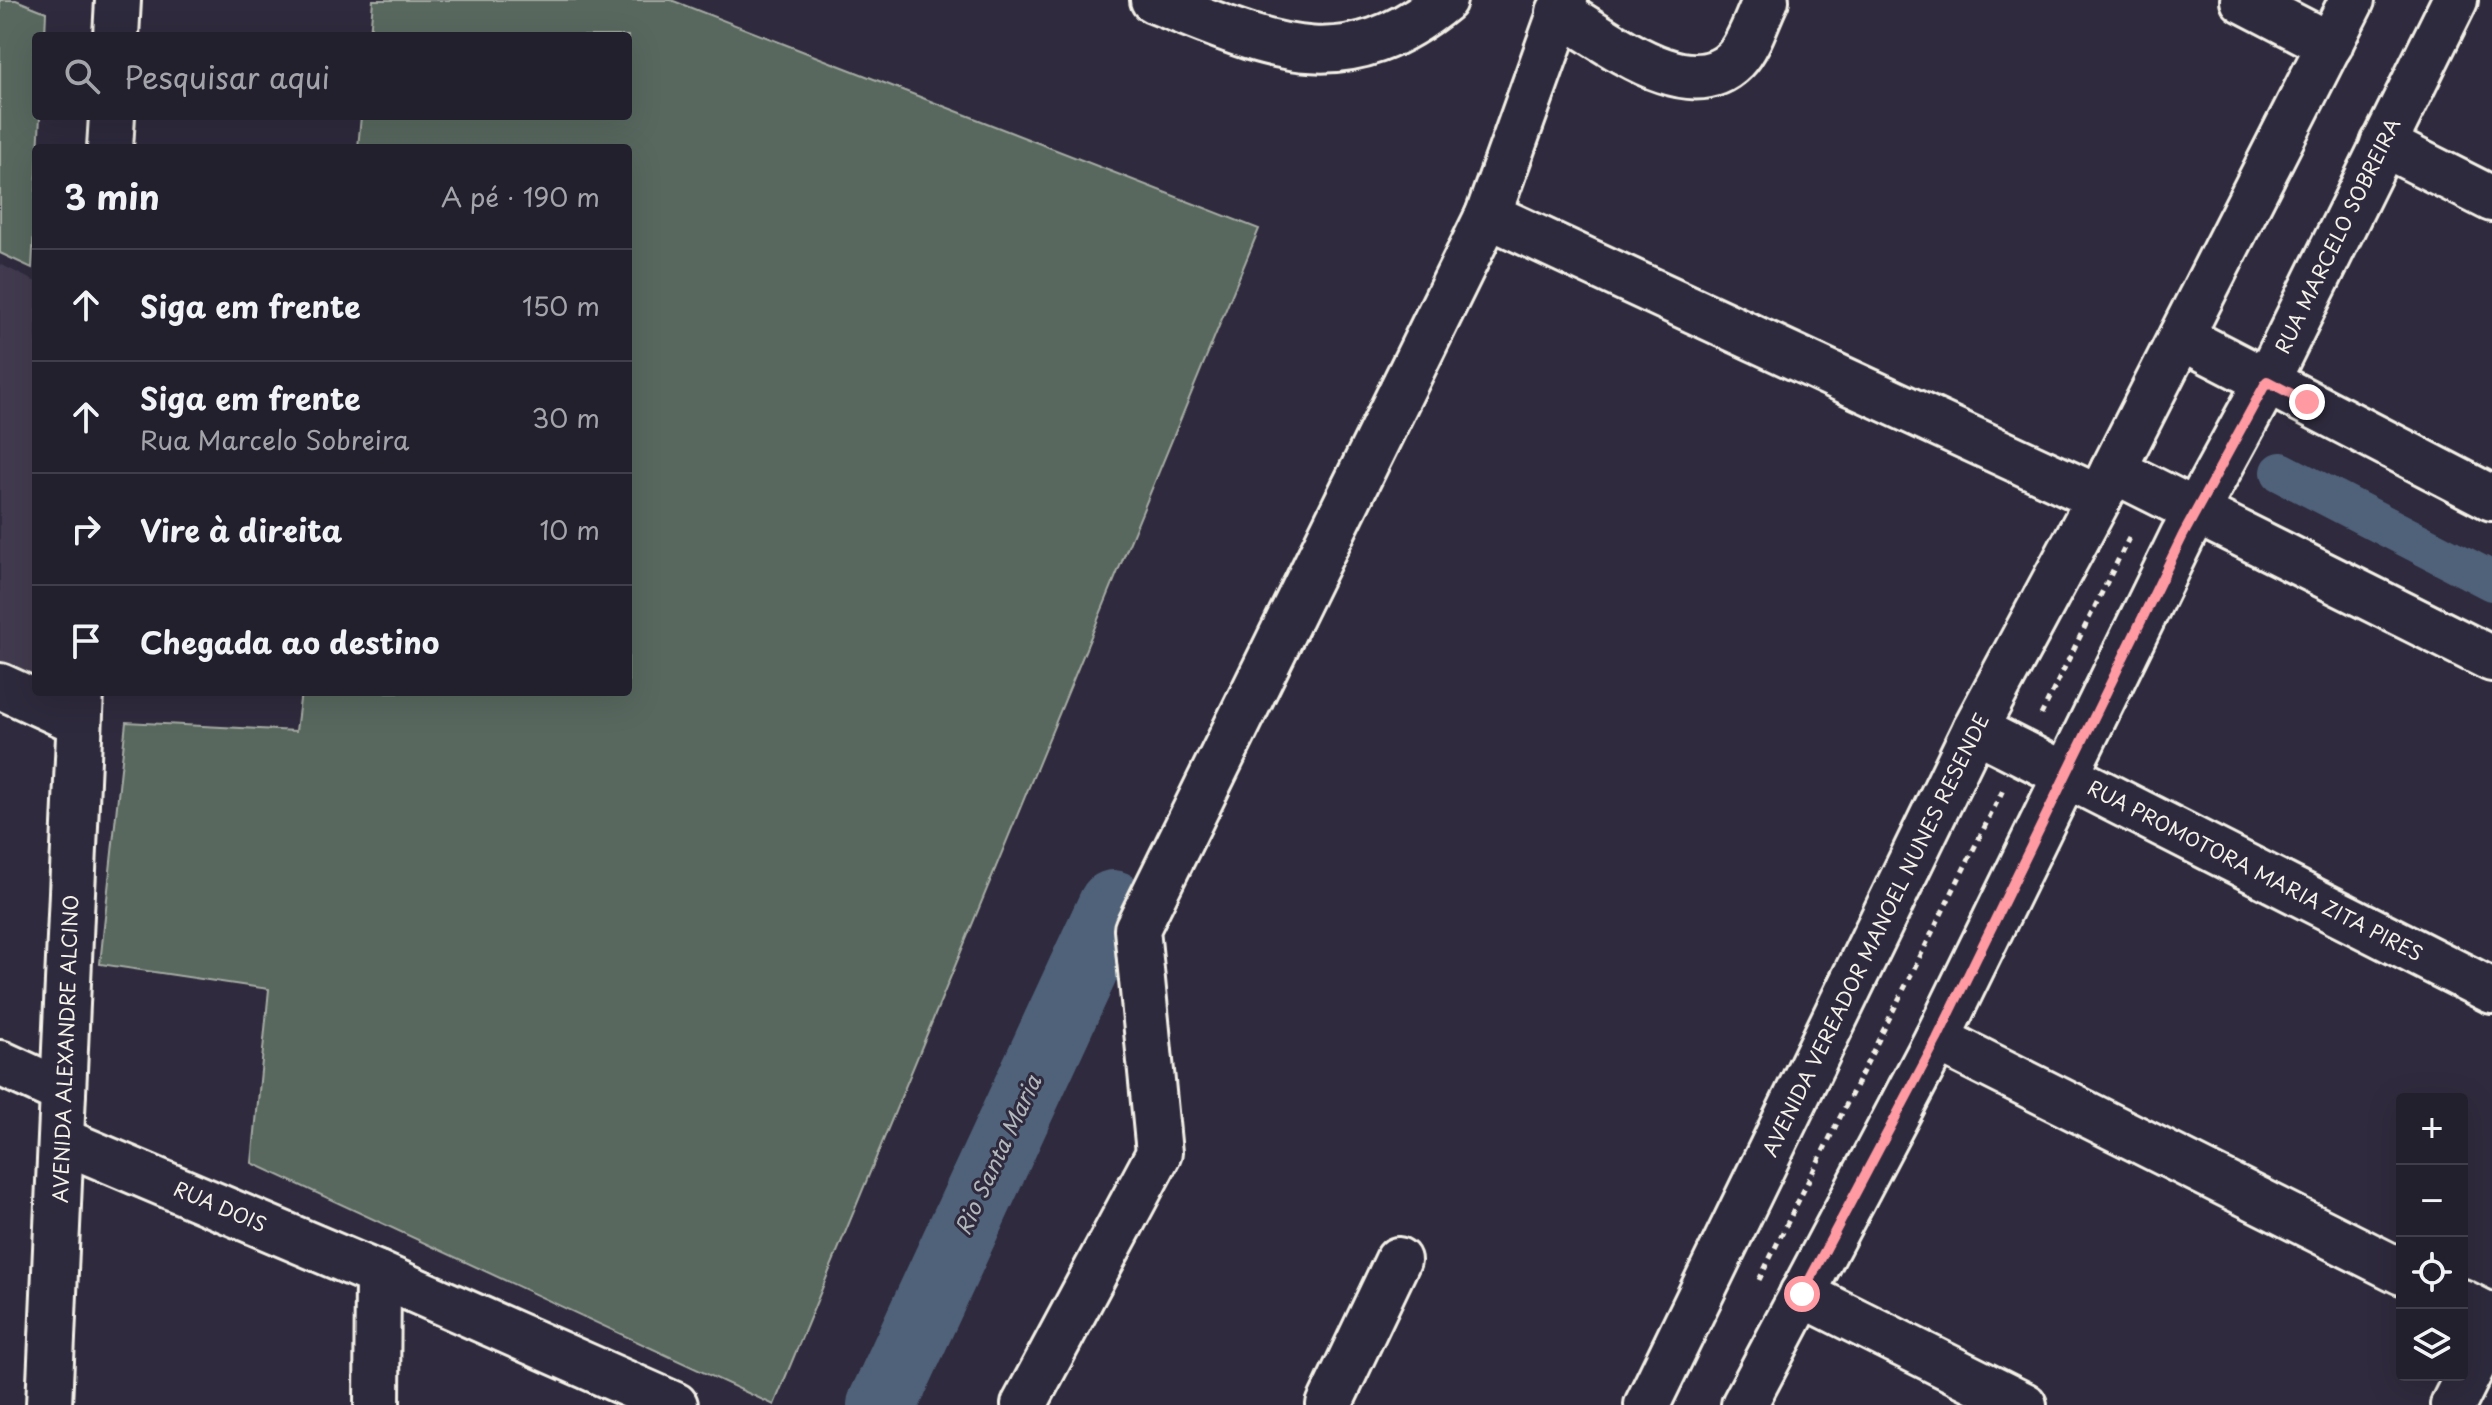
<!DOCTYPE html>
<html lang="pt">
<head>
<meta charset="utf-8">
<style>
  :root { --surface:#23202e; --page:#2b2836; --text:#f1f3f6; --muted:#a3a3aa; --line:#403e4a }
  body { margin:0; font-family:"Playpen Sans",sans-serif; background:var(--page); color:var(--text) }
  .controls { position:absolute; right:24px; bottom:24px; display:grid; overflow:hidden; border-radius:8px; box-shadow:0 8px 32px #0002 }
  .controls button { width:72px; height:72px; display:grid; place-items:center; padding:0; border:0; border-bottom:2px solid var(--line); background:var(--surface); color:var(--text); font:40px sans-serif }
  .stop { position:absolute; width:24px; height:24px; margin:-18px; border:6px solid #ff9aa2; border-radius:50%; background:#fff }
  .stop.end { background:#ff9aa2; border-color:#fff; box-shadow:0 2px 8px #0008 }
  .list { margin:0; padding:0; list-style:none }
  h2 { display:flex; justify-content:space-between; align-items:center; height:104px; margin:0; padding:0 32px; font-size:34px }
  h2 small { font-size:26px; font-weight:400; color:var(--muted) }
  .list li { display:grid; grid-template-columns:52px 1fr auto; gap:24px; align-items:center; box-sizing:border-box; height:112px; padding:0 32px; border-top:2px solid var(--line) }
  .list b { display:block; font-size:30px; white-space:nowrap }
  .list p { margin:0; font-size:26px; white-space:nowrap; color:var(--muted) }
  .list em { font-size:26px; font-style:normal; color:var(--muted) }
  .icon { flex:none; width:44px; height:44px; fill:none; stroke:currentColor; stroke-width:2; stroke-linecap:round; stroke-linejoin:round }
  .map { position:relative; flex:none; width:2492px; height:1405px; overflow:hidden }
  .search { position:absolute; background:var(--surface); box-shadow:0 8px 32px #0002; left:32px; top:32px; width:600px; height:88px; display:flex; align-items:center; gap:20px; box-sizing:border-box; padding:0 28px; border-radius:8px; color:var(--muted); font-size:30px }
  .panel { position:absolute; background:var(--surface); box-shadow:0 8px 32px #0002; left:32px; top:144px; width:600px; height:552px; border-radius:8px }
  .map>svg:first-child { display:block }
</style>
</head>
<body>
<div class="map">
<svg width="2492" height="1405" viewBox="0 0 2492 1405">
  <rect width="100%" height="100%" fill="#2f2a3d"/>
  <filter id="ink" filterUnits="userSpaceOnUse"><feTurbulence type="fractalNoise" baseFrequency=".0125" numOctaves="2"/><feDisplacementMap in="SourceGraphic" scale="16" xChannelSelector="R" yChannelSelector="G"/><feConvolveMatrix kernelMatrix="1 2 1 2 8 2 1 2 1" color-interpolation-filters="sRGB"/></filter>
  <g filter="url(#ink)">
    <polygon fill="#423a50" points="0,264 36,282 36,692 0,676"/>
    <g fill="#58685f" stroke="#a6aca4" stroke-width="2">
      <polygon points="0,0 16,0 46,12 45,36 36,36 36,116 40,116 32,268 0,253"/>
      <polygon points="373,0 671,0 1259,229 774,1405 252,1163 269,989 100,964 126,722 296,731 301,692 628,692 628,148 358,148 361,116 628,116 628,36 370,36"/>
    </g>
    <g fill="none" stroke-linecap="round" stroke-linejoin="round">
      <polyline stroke="#50627a" stroke-width="40" points="2281,472 2492,581"/>
      <polyline stroke="#50627a" stroke-width="70" points="882,1405 1113,905"/>
      <defs>
        <g id="minor">
          <path d="M1153,0C1263,43 1340,86 1444,0"/>
          <polyline points="2243,0 2330,45"/>
          <path d="M1559,12C1604,37 1688,108 1735,60C1749,46 1757,18 1766,0"/>
          <polyline points="116,36 118,0"/>
          <polyline points="2383,144 2492,199"/>
          <polyline points="110,148 112,116"/>
          <polyline points="1488,215 2099,498"/>
          <polyline points="2181,337 2492,498"/>
          <polyline points="2113,470 2492,659"/>
          <polyline points="0,686 79,722"/>
          <polyline points="1975,729 2492,991"/>
          <polyline points="1937,1039 2402,1272"/>
          <polyline points="0,1063 63,1092"/>
          <polyline points="63,1141 378,1274 675,1405"/>
          <polyline points="1802,1294 2024,1405"/>
          <polyline points="2462,1302 2492,1317"/>
          <polyline points="49,1405 81,692"/>
          <polyline points="377,1405 378,1274"/>
          <polyline points="1024,1405 1159,1153 1137,929 1488,215 1565,0"/>
          <polyline points="1329,1405 1398,1260"/>
          <polyline points="1647,1405 1975,729 2099,498 2352,0"/>
          <polyline points="1744,1405 1937,1039 2183,535 2267,381 2455,0"/>
          <polyline points="2453,1405 2492,1327"/>
        </g>
      </defs>
      <use href="#minor" stroke="#f4f1e8" stroke-width="50"/>
      <g stroke="#f4f1e8" stroke-width="5" stroke-dasharray="6 6" stroke-linecap="butt">
        <polyline points="2041,715 2129,538"/>
        <polyline points="1759,1280 2004,788"/>
      </g>
      <use href="#minor" stroke="#2f2a3d" stroke-width="44"/>
    </g>
  </g>
  <g fill="none" stroke-linecap="round" stroke-linejoin="round" filter="url(#ink)">
    <polyline stroke="#ff9aa2" stroke-width="10" points="1802,1294 1937,1039 2183,535 2267,381 2307,402"/>
  </g>
  <g text-anchor="middle" stroke-width="6" stroke-linejoin="round" paint-order="stroke">
    <g font-size="20" fill="#f4f1e8" stroke="#2f2a3d">
      <text transform="translate(2338 236) rotate(-64)" y="7">RUA MARCELO SOBREIRA</text>
      <text transform="translate(2255 871) rotate(27)" y="7">RUA PROMOTORA MARIA ZITA PIRES</text>
      <text transform="translate(1876 935) rotate(-64)" y="7">AVENIDA VEREADOR MANOEL NUNES RESENDE</text>
      <text transform="translate(66 1049) rotate(-88)" y="7">AVENIDA ALEXANDRE ALCINO</text>
      <text transform="translate(220 1207) rotate(23)" y="7">RUA DOIS</text>
    </g>
    <g font-size="22" font-style="italic" fill="#b2b8bc" stroke="#2f2a3d">
      <text transform="translate(998 1155) rotate(-65)" y="8">Rio Santa Maria</text>
    </g>
  </g>
</svg>
<div class="controls">
<button>+</button>
<button>−</button>
<button><svg class="icon" aria-label="locate" viewBox="0 0 24 24"><circle cx="12" cy="12" r="6"/><path d="M12 2v4M12 18v4M2 12h4M18 12h4"/></svg></button>
<button><svg class="icon" aria-label="layers" viewBox="0 0 24 24"><path d="M12 4l9 5-9 5-9-5zM3 14l9 5 9-5"/></svg></button>
</div>
<div class="stop" style="left:1802px;top:1294px"></div>
<div class="stop end" style="left:2307px;top:402px"></div>
<div class="search"><svg class="icon" aria-label="search" viewBox="0 0 24 24"><circle cx="10" cy="10" r="6"/><path d="M15 15l6 6"/></svg>Pesquisar aqui</div>
<section class="panel">
<h2>3 min<small>A pé · 190 m</small></h2>
<ul class="list">
<li><svg class="icon" aria-label="ahead" viewBox="0 0 24 24"><path d="M12 20V5M6 11l6-6 6 6"/></svg><div><b>Siga em frente</b></div><em>150 m</em></li>
<li><svg class="icon" aria-label="ahead" viewBox="0 0 24 24"><path d="M12 20V5M6 11l6-6 6 6"/></svg><div><b>Siga em frente</b><p>Rua Marcelo Sobreira</p></div><em>30 m</em></li>
<li><svg class="icon" aria-label="right" viewBox="0 0 24 24"><path d="M7 20v-9h11M14 6l5 5-5 5"/></svg><div><b>Vire à direita</b></div><em>10 m</em></li>
<li><svg class="icon" aria-label="arrive" viewBox="0 0 24 24"><path d="M6 21V4h12l-3 4 3 4H6"/></svg><div><b>Chegada ao destino</b></div></li>
</ul>
</section>
</div>
</body>
</html>
